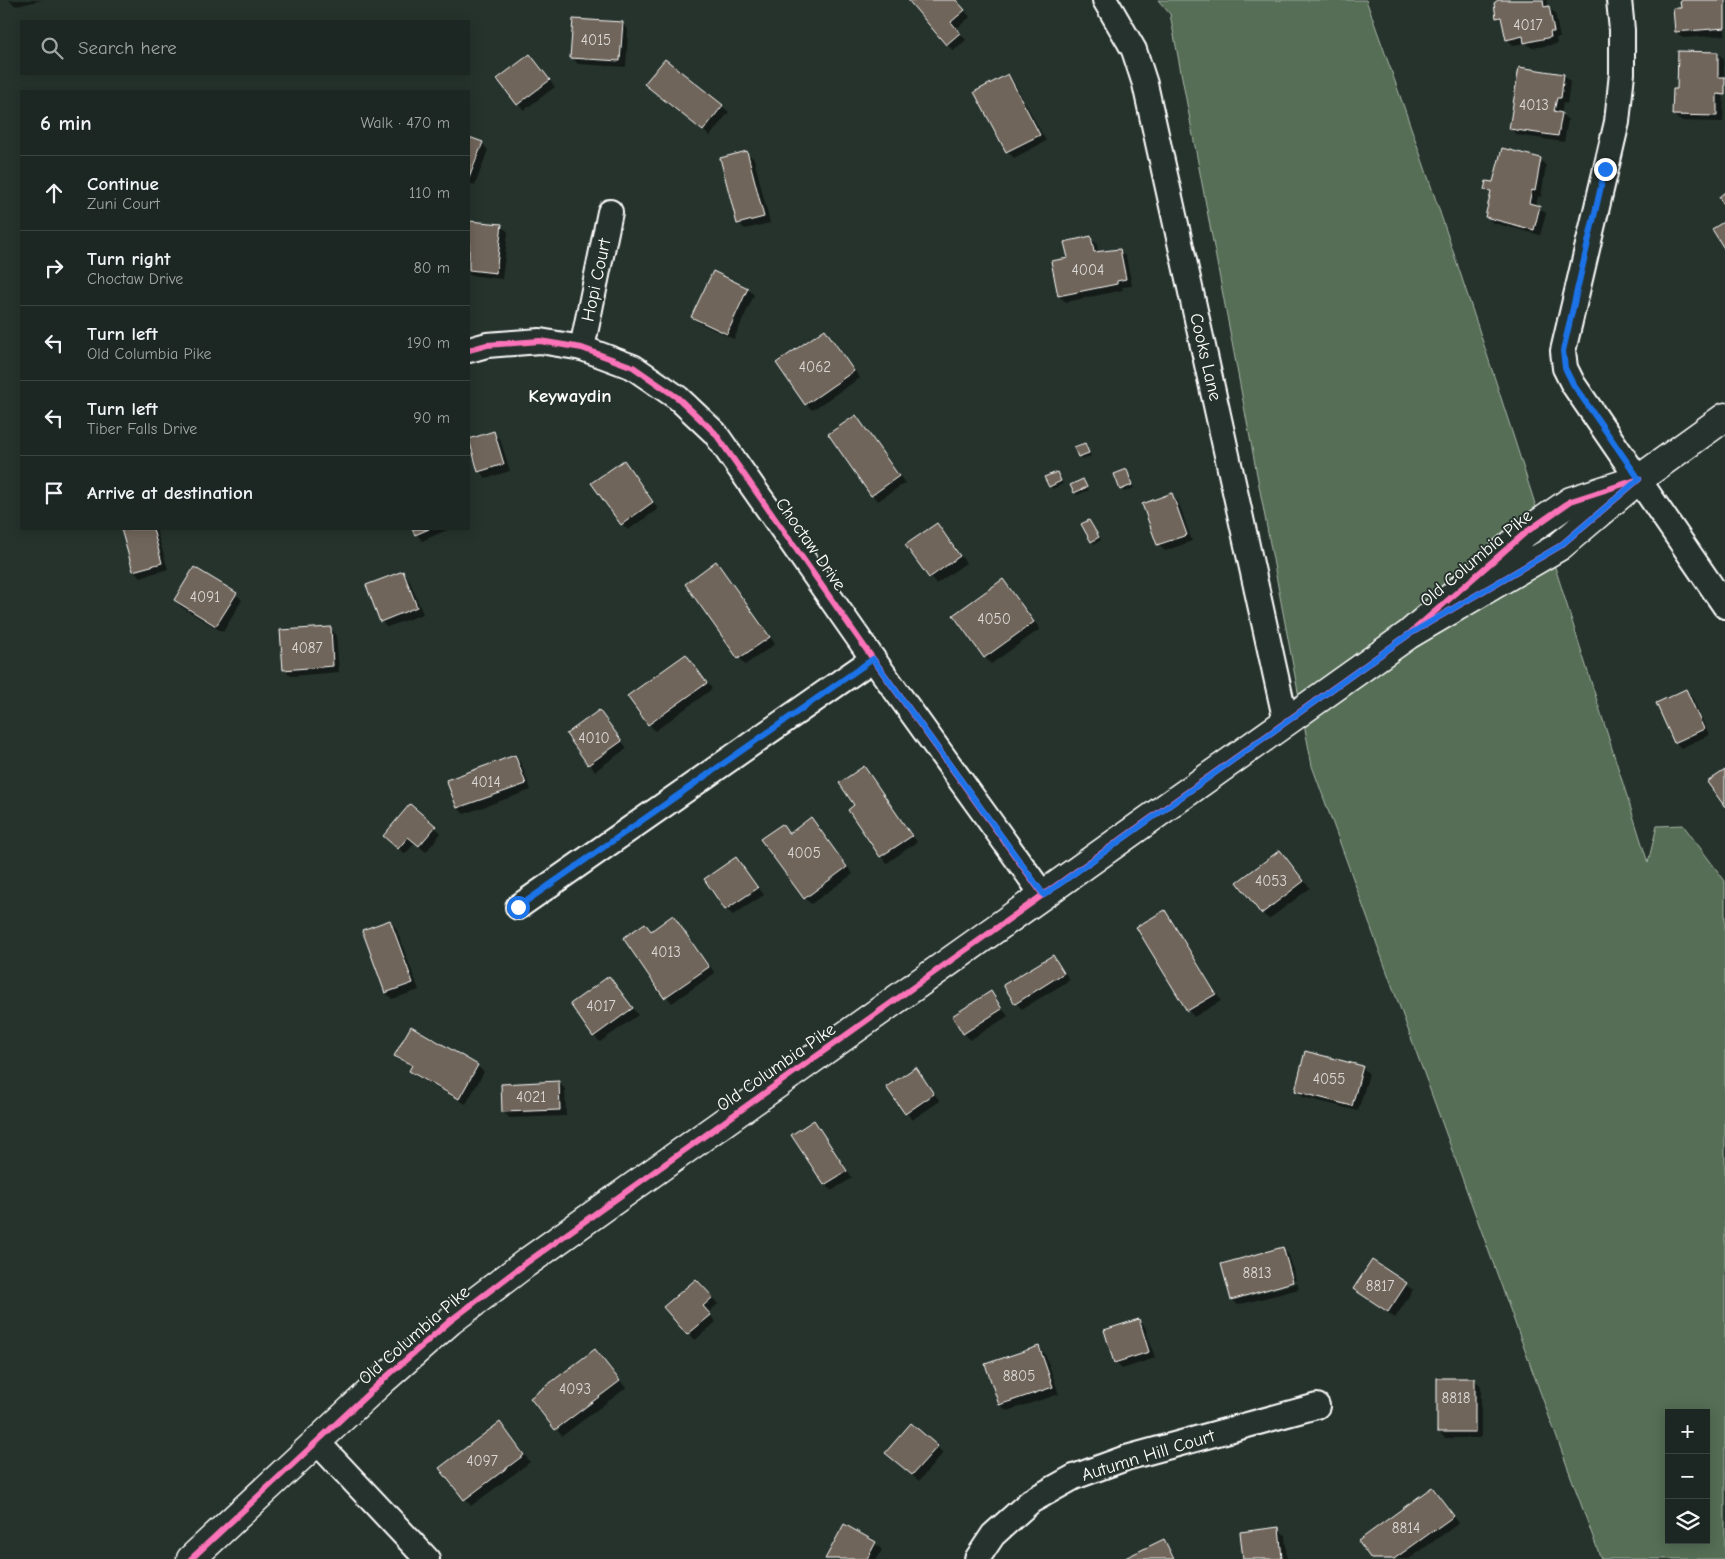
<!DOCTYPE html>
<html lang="en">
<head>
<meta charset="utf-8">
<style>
  :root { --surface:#1c2622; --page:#29322f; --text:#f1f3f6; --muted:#a0a5a5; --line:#3a4340 }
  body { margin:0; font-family:"Comic Neue",sans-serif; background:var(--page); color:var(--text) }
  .controls { position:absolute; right:15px; bottom:15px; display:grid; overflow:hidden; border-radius:0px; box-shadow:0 2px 12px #0003 }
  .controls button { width:45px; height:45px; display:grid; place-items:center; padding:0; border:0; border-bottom:1px solid var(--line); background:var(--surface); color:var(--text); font:25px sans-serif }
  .stop { position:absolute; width:15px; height:15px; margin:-11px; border:4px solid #1a73e8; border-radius:50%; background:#fff }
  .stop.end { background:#1a73e8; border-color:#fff; box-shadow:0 1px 5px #0008 }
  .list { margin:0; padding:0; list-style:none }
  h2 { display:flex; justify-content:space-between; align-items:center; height:65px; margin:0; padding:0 20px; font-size:21px }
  h2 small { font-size:16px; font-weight:400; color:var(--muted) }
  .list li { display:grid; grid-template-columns:32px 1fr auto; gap:15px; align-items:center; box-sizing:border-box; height:75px; padding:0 20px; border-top:1px solid var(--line) }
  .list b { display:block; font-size:19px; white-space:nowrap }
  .list p { margin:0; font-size:16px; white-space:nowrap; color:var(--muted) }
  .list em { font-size:16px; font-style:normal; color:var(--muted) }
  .icon { flex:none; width:28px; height:28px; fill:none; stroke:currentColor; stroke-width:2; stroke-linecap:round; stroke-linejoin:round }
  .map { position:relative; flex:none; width:1725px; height:1559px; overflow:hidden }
  .search { position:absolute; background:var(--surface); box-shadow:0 2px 12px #0003; left:20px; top:20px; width:450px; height:55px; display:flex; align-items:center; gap:12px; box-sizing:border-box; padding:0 18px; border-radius:0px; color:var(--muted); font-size:19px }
  .panel { position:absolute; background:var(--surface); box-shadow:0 2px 12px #0003; left:20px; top:90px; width:450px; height:440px; border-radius:0px }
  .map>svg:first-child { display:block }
</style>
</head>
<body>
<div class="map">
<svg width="1725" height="1559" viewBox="0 0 1725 1559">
  <rect width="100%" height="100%" fill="#26332d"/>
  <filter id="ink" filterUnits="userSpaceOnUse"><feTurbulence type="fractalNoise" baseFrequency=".02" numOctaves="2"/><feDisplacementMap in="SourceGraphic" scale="10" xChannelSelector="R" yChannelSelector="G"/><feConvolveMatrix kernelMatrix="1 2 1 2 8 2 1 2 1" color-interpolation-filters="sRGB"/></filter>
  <g filter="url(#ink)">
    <path fill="#546e55" stroke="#aab6aa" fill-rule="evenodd" d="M1158,0H1366C1469,285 1557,575 1648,863L1657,826L1683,825L1725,881V1559H1601L1312,766L1170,14ZM1669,1413H1706V1540H1669Z"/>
    <g fill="#0007">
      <polygon points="9,0 42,0 16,6"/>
      <polygon points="911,0 956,0 970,17 956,29 966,40 953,51"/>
      <polygon points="1499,0 1547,0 1548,7 1555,13 1560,38 1556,38 1557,44 1532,48 1526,43 1513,45 1507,39 1504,23 1498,17"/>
      <polygon points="1681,0 1725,0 1725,35 1683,38 1676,32 1682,9"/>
      <polygon points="622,23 628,30 626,67 578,64 572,57"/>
      <polygon points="1718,53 1724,59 1723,122 1680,121 1673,114"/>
      <polygon points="530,55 555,87 524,110 518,104"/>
      <polygon points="665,60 729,112 710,136 646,84"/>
      <polygon points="1008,75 1014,82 1046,141 1014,158 1007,151 976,92"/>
      <polygon points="1564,75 1570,82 1567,104 1563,103 1561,114 1568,120 1564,142 1517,135 1510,128"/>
      <polygon points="469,138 482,143 488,150 475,185 469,183"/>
      <polygon points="747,153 754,159 770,223 745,229 738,223"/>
      <polygon points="1540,159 1546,166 1541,197 1538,196 1536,206 1546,213 1540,235 1493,223 1486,217 1492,195 1486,189"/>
      <polygon points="469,222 501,226 508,232 502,279 469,275"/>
      <polygon points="1090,238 1097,244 1098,253 1119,250 1126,257 1132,286 1122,287 1123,290 1066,302 1059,296 1069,258"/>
      <polygon points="713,273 748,289 754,295 734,339 699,323 693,317"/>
      <polygon points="825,331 860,378 812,410 806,404"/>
      <polygon points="856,416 905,483 878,501 872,495"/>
      <polygon points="494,433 500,439 510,471 486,478 479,471"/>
      <polygon points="1085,445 1091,456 1082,459 1079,457"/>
      <polygon points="630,468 658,509 628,530 622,524"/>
      <polygon points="1126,471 1134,488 1124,492 1121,489"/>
      <polygon points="1057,473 1063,484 1053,489 1050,486"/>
      <polygon points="1083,481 1089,490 1077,495 1075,492"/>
      <polygon points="1171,495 1178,501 1192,541 1165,551 1158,544"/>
      <polygon points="1089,521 1101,540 1095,544 1092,541"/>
      <polygon points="937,525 966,563 936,584 930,577"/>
      <polygon points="122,529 156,529 168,569 141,577 134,571"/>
      <polygon points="413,529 449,529 422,541"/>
      <polygon points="716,563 775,644 745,665 686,584"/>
      <polygon points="403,572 409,579 423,614 387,627 381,621"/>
      <polygon points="1003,581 1040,629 991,664 985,657"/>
      <polygon points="236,594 242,600 223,632 181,607 175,600"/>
      <polygon points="330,628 336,635 339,672 291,676 284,669"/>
      <polygon points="686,655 712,689 655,731 649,724"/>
      <polygon points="1685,690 1692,697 1709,735 1681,748 1675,742"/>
      <polygon points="599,712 627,748 595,771 567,734"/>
      <polygon points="515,756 521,763 531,790 464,814 458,808 448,780"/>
      <polygon points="864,768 917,842 887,863 881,856 856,806"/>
      <polygon points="811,819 853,874 811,904 805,898 781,826 790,835"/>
      <polygon points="435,827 441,833 426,852 415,843 405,854 391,842"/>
      <polygon points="1280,851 1310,888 1269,919 1262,913"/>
      <polygon points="736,858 764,895 733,915 726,909"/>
      <polygon points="1165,912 1171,918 1221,1001 1194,1017 1188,1010"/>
      <polygon points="673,917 715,973 672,1003 624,939 652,932"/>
      <polygon points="390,921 396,928 419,990 392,999 386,993"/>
      <polygon points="1053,957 1070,980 1022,1009 1016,1003"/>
      <polygon points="609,977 638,1015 600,1042 594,1036"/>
      <polygon points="991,993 1008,1016 970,1040 964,1033"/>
      <polygon points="396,1055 477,1066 484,1072 466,1104 417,1077 411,1070 412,1067"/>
      <polygon points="1362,1067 1369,1074 1358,1111 1303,1097 1296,1090"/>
      <polygon points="915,1068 940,1101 912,1120 888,1087"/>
      <polygon points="559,1083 565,1089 566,1116 510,1118 503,1112"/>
      <polygon points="814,1122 852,1178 831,1191 793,1135"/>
      <polygon points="1283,1249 1289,1255 1296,1280 1234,1297 1234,1300 1297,1283 1299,1289 1238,1305 1232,1299"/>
      <polygon points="1372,1262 1413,1290 1395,1318 1354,1289"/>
      <polygon points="703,1287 718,1304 708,1313 716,1322 695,1340 665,1307"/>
      <polygon points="1139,1320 1145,1327 1155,1358 1122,1369 1115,1362"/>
      <polygon points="1039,1347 1045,1354 1059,1394 1007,1411 1000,1405 987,1365"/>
      <polygon points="595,1350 626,1388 562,1436 532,1398"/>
      <polygon points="1474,1379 1481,1386 1481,1438 1445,1438 1439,1432"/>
      <polygon points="506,1430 530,1462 471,1506 441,1468"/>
      <polygon points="937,1447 943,1453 919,1481 893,1459"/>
      <polygon points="1432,1488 1459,1523 1409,1559 1372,1559"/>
      <polygon points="844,1526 875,1543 882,1550 877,1559 826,1559"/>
      <polygon points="1278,1529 1285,1535 1287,1559 1244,1559"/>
      <polygon points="1164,1540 1176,1559 1126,1559"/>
    </g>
    <g fill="#70655a" stroke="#fff">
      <polygon points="908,0 956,0 965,10 951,22 960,33 946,45"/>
      <polygon points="1498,0 1543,0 1544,7 1549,6 1554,32 1550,32 1551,37 1524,43 1523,36 1506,40 1501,17 1496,18 1494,3"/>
      <polygon points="1680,0 1725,0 1725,28 1675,32 1673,8 1681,8"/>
      <polygon points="573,19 623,22 620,61 570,58"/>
      <polygon points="1678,51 1718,52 1718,77 1725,77 1725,95 1717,94 1717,116 1672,115 1673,89 1677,89"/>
      <polygon points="530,54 550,80 517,105 497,79"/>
      <polygon points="665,59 723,105 703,131 644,84"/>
      <polygon points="1519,67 1564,74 1561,98 1557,98 1554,111 1562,113 1558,136 1509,129"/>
      <polygon points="1008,74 1040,135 1006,152 974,92"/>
      <polygon points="469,137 483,142 469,178"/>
      <polygon points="1502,148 1541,158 1535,191 1532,190 1529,203 1540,206 1534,230 1485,217 1491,191 1484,190 1486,181 1493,182"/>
      <polygon points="747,151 764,217 737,224 720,158"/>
      <polygon points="1725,192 1725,207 1719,197"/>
      <polygon points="469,221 502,224 496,273 469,270"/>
      <polygon points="1725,221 1725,250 1712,229"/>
      <polygon points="1091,236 1094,252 1120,249 1126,279 1117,281 1117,284 1058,296 1051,261 1068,258 1064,242"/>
      <polygon points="713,271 748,288 727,334 691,317"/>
      <polygon points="825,329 854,371 805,405 776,363"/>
      <polygon points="856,415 899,476 871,496 828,434"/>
      <polygon points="494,431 504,464 478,472 469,439"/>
      <polygon points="1085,443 1089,453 1078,457 1074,447"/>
      <polygon points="624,460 653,502 621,525 591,483"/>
      <polygon points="1127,469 1132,485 1120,490 1114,474"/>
      <polygon points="1057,472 1061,481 1049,487 1044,477"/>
      <polygon points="1083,479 1087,487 1074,493 1070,485"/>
      <polygon points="1172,493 1187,535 1157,545 1142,504"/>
      <polygon points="1089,520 1099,537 1091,542 1081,524"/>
      <polygon points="937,523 960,556 929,578 905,545"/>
      <polygon points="121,529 153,529 162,563 133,571"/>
      <polygon points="412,529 429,529 415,535"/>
      <polygon points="716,561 770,637 738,659 685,584"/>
      <polygon points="194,567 237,593 216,626 174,600"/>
      <polygon points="403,571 417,607 380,622 366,585"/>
      <polygon points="1003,579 1034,622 984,658 953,615"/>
      <polygon points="331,627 333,666 283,670 280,630"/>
      <polygon points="686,654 707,683 648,725 627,696"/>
      <polygon points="1686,689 1704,729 1674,743 1656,703"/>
      <polygon points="599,710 622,741 588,765 566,734"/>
      <polygon points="515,755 526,784 457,808 446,780"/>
      <polygon points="864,766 912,836 880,857 848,810 854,805 839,783"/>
      <polygon points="1725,770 1725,807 1707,782"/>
      <polygon points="410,804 436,826 419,846 408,837 398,849 383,836"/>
      <polygon points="811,817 847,867 804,899 760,839 782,824 789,834"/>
      <polygon points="1280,850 1304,881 1261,914 1237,882"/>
      <polygon points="736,857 758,888 725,910 704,879"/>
      <polygon points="1165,910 1216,994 1187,1011 1136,927"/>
      <polygon points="673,915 709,967 664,998 623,938 645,923 651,931"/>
      <polygon points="390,920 413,983 385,993 362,930"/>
      <polygon points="1053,955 1064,973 1015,1004 1003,985"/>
      <polygon points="609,976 633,1008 593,1037 570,1004"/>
      <polygon points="991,991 1002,1009 963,1034 952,1016"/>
      <polygon points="411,1026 478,1065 459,1099 409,1071 412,1065 394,1056"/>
      <polygon points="1305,1051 1363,1066 1352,1106 1295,1091"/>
      <polygon points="916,1067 934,1094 905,1114 886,1087"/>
      <polygon points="559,1081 560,1110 502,1112 501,1084"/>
      <polygon points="814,1120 847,1171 824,1185 791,1135"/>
      <polygon points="1283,1247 1293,1282 1231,1300 1221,1264"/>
      <polygon points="1372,1260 1407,1283 1388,1312 1353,1289"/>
      <polygon points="696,1279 713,1297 703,1306 711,1315 687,1335 663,1307"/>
      <polygon points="1139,1319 1149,1352 1114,1363 1104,1330"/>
      <polygon points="1039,1346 1053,1387 999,1405 985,1364"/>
      <polygon points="595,1349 620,1381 555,1430 530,1398"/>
      <rect x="1437" y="1378" width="38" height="54"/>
      <polygon points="500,1422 524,1455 464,1500 439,1468"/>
      <polygon points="911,1423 938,1446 912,1475 885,1453"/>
      <polygon points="1432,1487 1454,1516 1394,1559 1371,1559 1358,1541"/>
      <polygon points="844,1524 876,1542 867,1559 825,1559"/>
      <polygon points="1279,1527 1282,1559 1243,1559 1240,1532"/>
      <polygon points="1164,1539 1174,1559 1123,1559"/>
    </g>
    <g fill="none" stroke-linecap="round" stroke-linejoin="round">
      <defs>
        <g id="minor">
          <polyline points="1105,0 1134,50 1145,84 1286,722"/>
          <polyline points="1619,0 1622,30 1622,73 1617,122 1563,351 1565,368 1573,384 1725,606"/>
          <polyline points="582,348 610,212"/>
          <polyline points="469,350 487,345 540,341 582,348 633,367 678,398 715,433 873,659 1043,895"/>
          <polyline points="518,907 873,659"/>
          <polyline points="317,1442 427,1559"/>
          <polyline points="977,1559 993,1535 1031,1501 1074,1477 1126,1458 1317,1406"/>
        </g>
        <g id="tertiary">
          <polyline points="1639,479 1725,417"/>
          <polyline points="191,1559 384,1379 450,1321 526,1263 1408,635 1560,546 1639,479 1571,501 1525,533 1408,635"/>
        </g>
      </defs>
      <use href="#minor" stroke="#fff" stroke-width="28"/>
      <use href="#tertiary" stroke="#fff" stroke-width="31"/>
      <use href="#minor" stroke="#26332d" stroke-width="24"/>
      <use href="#tertiary" stroke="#26332d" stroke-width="28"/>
      <defs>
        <g id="cycleway">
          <polyline points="469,350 487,345 540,341 582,348 633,367 678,398 715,433 873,659 1043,895"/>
          <polyline points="191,1559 384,1379 450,1321 526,1263 1408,635 1560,546 1639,479 1571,501 1525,533 1408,635"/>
        </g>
      </defs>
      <use href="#cycleway" stroke="#26332d" stroke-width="9"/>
      <use href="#cycleway" stroke="#fb73b8" stroke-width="6"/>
    </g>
  </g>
  <g fill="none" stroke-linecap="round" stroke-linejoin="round" filter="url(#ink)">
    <polyline stroke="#1a73e8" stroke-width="6" points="518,907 873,659 1044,895 1408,635 1560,546 1639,479 1573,384 1565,368 1563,351 1605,169"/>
  </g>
  <g text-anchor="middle" stroke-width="4" stroke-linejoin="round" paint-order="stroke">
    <g font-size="15" fill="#dbd8d6">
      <text x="1528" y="30">4017</text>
      <text x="596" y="45">4015</text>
      <text x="1534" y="110">4013</text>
      <text x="1088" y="275">4004</text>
      <text x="815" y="372">4062</text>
      <text x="205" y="602">4091</text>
      <text x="994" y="624">4050</text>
      <text x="307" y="653">4087</text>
      <text x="594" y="743">4010</text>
      <text x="486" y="787">4014</text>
      <text x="804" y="858">4005</text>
      <text x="1271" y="886">4053</text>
      <text x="666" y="957">4013</text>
      <text x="601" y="1011">4017</text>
      <text x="1329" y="1084">4055</text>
      <text x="531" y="1102">4021</text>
      <text x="1257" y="1278">8813</text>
      <text x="1380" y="1291">8817</text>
      <text x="1019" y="1381">8805</text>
      <text x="575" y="1394">4093</text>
      <text x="1456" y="1403">8818</text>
      <text x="482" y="1466">4097</text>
      <text x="1406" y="1533">8814</text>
    </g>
    <g font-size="18" fill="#fff" stroke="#26332d">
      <text transform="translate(596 280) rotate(-78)" y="6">Hopi Court</text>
      <text transform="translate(1206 357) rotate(77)" y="6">Cooks Lane</text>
      <text transform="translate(811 544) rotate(55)" y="6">Choctaw Drive</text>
      <text transform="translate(1476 558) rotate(-40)" y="6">Old Columbia Pike</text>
      <text transform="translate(776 1067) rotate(-35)" y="6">Old Columbia Pike</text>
      <text transform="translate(414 1335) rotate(-41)" y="6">Old Columbia Pike</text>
      <text transform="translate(1148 1455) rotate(-17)" y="6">Autumn Hill Court</text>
    </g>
    <g font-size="19" font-weight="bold" fill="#fff" stroke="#26332d">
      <text x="570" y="402">Keywaydin</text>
    </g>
  </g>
</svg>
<div class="controls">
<button>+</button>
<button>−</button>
<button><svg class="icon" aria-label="layers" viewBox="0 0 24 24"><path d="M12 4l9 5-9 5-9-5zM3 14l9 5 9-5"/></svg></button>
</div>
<div class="stop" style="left:518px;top:907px"></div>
<div class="stop end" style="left:1605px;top:169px"></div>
<div class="search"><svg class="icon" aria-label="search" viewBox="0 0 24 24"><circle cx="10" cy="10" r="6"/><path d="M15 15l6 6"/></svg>Search here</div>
<section class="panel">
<h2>6 min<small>Walk · 470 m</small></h2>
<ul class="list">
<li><svg class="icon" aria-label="ahead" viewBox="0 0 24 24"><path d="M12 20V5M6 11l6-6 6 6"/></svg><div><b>Continue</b><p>Zuni Court</p></div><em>110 m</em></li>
<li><svg class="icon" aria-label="right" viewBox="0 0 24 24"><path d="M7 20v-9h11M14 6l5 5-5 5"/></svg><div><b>Turn right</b><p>Choctaw Drive</p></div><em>80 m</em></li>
<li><svg class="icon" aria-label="left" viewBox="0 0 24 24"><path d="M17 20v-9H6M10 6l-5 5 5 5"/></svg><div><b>Turn left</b><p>Old Columbia Pike</p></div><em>190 m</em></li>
<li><svg class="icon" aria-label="left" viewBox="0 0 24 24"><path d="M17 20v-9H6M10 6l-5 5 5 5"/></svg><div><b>Turn left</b><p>Tiber Falls Drive</p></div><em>90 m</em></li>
<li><svg class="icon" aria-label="arrive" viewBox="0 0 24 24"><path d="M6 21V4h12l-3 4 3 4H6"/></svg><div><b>Arrive at destination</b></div></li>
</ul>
</section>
</div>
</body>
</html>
